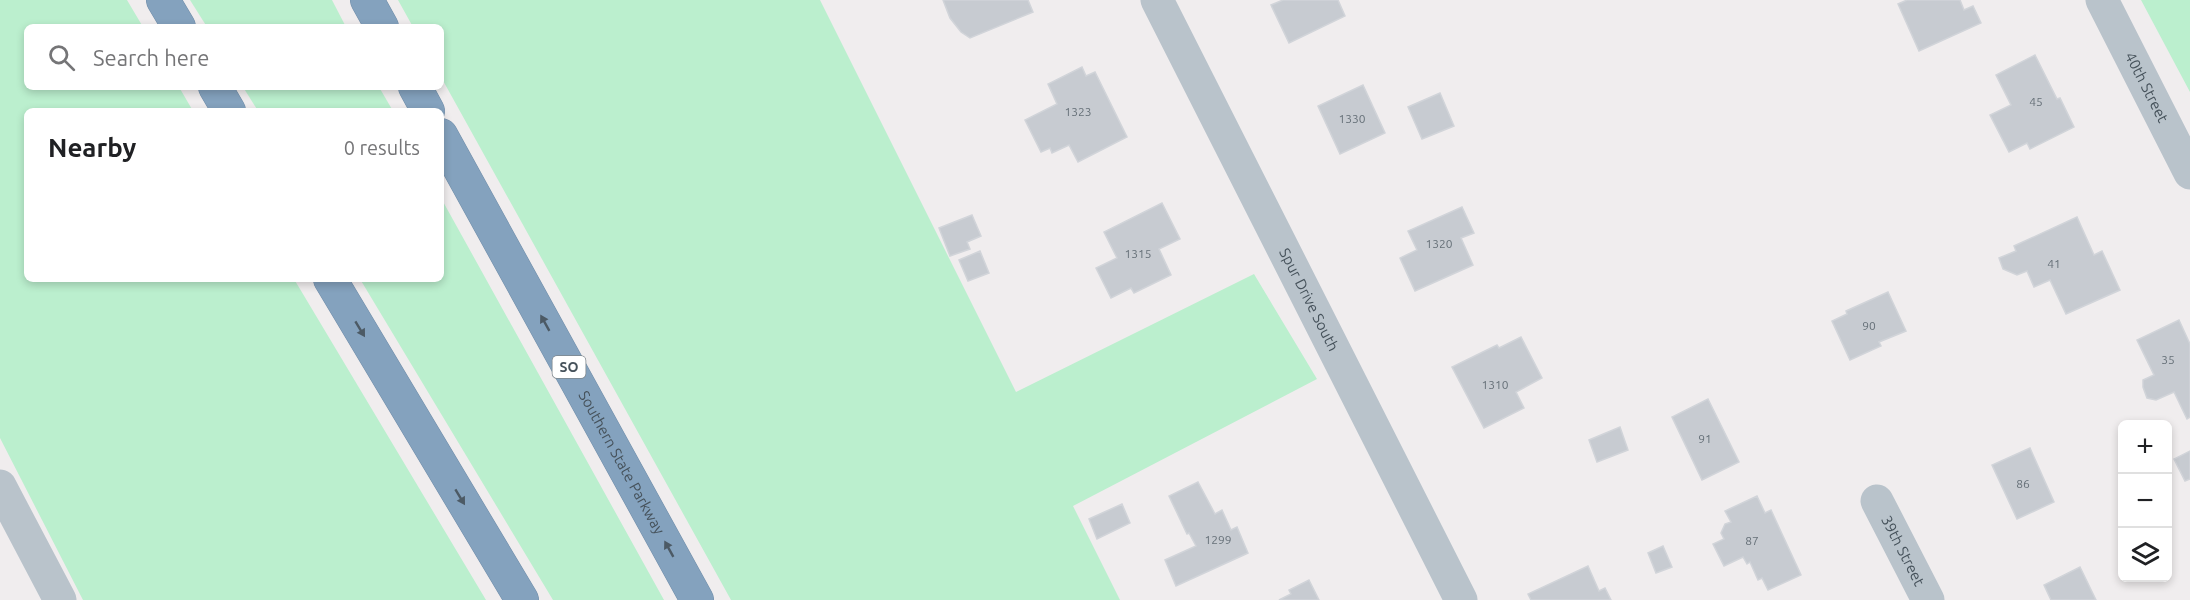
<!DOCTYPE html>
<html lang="en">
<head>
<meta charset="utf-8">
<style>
  :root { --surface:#fff; --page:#f6f6f6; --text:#202124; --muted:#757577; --line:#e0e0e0 }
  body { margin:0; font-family:Ubuntu,sans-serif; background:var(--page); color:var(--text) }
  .controls { position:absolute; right:18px; bottom:18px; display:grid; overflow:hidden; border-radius:9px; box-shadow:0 3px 9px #0003 }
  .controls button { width:54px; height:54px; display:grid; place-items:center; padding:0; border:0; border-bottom:2px solid var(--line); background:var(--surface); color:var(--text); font:30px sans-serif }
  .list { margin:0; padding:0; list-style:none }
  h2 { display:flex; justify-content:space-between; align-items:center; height:78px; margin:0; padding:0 24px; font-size:26px }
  h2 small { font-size:20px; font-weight:400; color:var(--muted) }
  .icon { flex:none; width:33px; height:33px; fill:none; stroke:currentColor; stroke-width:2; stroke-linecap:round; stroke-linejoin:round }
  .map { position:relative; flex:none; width:2190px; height:600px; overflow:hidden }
  .search { position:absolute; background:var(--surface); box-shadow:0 3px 9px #0003; left:24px; top:24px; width:420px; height:66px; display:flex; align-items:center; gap:15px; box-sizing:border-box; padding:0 21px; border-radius:9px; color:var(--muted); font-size:22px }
  .panel { position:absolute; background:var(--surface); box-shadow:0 3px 9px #0003; left:24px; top:108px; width:420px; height:174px; border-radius:9px }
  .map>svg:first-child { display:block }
</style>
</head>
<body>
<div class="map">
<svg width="2190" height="600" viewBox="0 0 2190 600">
  <rect width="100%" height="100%" fill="#f0edee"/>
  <g fill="#bbefce">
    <polygon points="0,0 127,0 143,27 27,27 27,87 179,87 193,111 27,111 27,279 294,279 486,600 83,600 0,438"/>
    <polygon points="190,0 332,0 346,27 207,27"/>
    <polygon points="398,0 820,0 1016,392 1254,274 1317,379 1073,506 1120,600 731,600 441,77 441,27 413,27"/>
    <polygon points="2141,0 2190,0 2190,92"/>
    <polygon points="243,87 379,87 393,111 258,111"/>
    <polygon points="441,198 664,600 553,600 360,279 441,279"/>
  </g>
  <g fill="#c7cbd1" stroke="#d1d4d9" stroke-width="1.5">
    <polygon points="943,0 1028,0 1033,12 970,38 961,32 950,18"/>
    <polygon points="1283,0 1338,0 1345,16 1289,43 1271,5"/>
    <polygon points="1907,0 1960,0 1964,10 1973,6 1981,23 1919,51 1898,4"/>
    <polygon points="2035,55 2057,99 2060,98 2074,127 2030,149 2027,143 2009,152 1990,115 2011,105 1996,75"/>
    <polygon points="1082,67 1086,76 1095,72 1127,137 1078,162 1069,145 1052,153 1050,148 1041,152 1025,120 1057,104 1048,84"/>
    <polygon points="1363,85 1385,133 1340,154 1318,106"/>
    <polygon points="1440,93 1454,126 1422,139 1408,107"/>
    <polygon points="1162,203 1180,239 1159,249 1171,275 1134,293 1131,288 1111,298 1096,268 1117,258 1104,232"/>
    <polygon points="1462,207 1474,233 1461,238 1473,265 1415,291 1400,258 1417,250 1408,231"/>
    <polygon points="972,215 981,236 967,242 970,249 950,256 939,228"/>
    <polygon points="2077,217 2094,255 2102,251 2120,290 2066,314 2050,280 2034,287 2027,271 2017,275 2003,269 1999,258 2016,251 2014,246"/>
    <polygon points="980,251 989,273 968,281 959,260"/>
    <polygon points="1888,292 1906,331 1879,342 1881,346 1850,360 1832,321 1847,314 1846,311"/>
    <polygon points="2179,320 2190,344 2190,417 2187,419 2174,392 2156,400 2147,398 2143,387 2143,380 2154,375 2137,340"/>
    <polygon points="1521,337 1542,378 1516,392 1524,408 1484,428 1452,367 1497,345 1499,348"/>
    <polygon points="1708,399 1739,462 1702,480 1672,417"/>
    <polygon points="1620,427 1628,450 1597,462 1589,440"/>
    <polygon points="2030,448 2054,502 2017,519 1992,465"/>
    <polygon points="2190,451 2190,479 2185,481 2174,459"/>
    <polygon points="1198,482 1215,514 1222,510 1231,530 1237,527 1248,553 1176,586 1165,560 1196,546 1189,533 1187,534 1169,496"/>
    <polygon points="1757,496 1765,513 1771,510 1801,575 1768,590 1762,578 1758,580 1750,562 1747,564 1743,557 1724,566 1713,544 1724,539 1721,533 1725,524 1731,522 1725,511"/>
    <polygon points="1122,504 1130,523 1097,539 1089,519"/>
    <polygon points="1663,546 1672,567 1656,573 1648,553"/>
    <polygon points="1588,566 1599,591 1605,588 1611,600 1531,600 1528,594"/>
    <polygon points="2080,567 2096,600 2051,600 2044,585"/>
    <polygon points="1309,580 1319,600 1279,600 1291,594 1289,590"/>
  </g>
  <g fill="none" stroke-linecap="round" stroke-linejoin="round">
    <defs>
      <g id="highway">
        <polyline points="163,0 179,27"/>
        <polyline points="367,0 382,27"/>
        <polyline points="215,87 229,111"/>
        <polyline points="415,87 428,111"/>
        <path id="s4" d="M441,135L697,600"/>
        <polyline points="330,279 522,600"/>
      </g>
    </defs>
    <use href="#highway" stroke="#708da9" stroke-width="34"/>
    <g stroke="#b9c3cb" stroke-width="33">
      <path id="s1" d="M1157,0L1461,600"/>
      <path id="s2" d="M2102,0L2190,173"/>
      <polyline points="0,486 60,600"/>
      <path id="s3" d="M1877,501L1928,600"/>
    </g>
    <use href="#highway" stroke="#84a2be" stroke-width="33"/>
  </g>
  <defs><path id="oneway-solid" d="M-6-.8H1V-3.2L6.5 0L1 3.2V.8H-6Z" transform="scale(1.5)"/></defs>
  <g fill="#4c5a65">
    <use href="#oneway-solid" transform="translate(545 323) rotate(-119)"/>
    <use href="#oneway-solid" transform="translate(360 329) rotate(59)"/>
    <use href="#oneway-solid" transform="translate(460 497) rotate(59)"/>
    <use href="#oneway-solid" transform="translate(669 549) rotate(-119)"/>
  </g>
  <g text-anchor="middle" stroke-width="6" stroke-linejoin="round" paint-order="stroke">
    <g font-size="12" fill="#667078">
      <text x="2036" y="106">45</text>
      <text x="1078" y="116">1323</text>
      <text x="1352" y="123">1330</text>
      <text x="1439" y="248">1320</text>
      <text x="1138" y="258">1315</text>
      <text x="2054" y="268">41</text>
      <text x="1869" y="330">90</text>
      <text x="2168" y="364">35</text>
      <text x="1495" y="389">1310</text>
      <text x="1705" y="443">91</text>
      <text x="2023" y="488">86</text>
      <text x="1218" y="544">1299</text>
      <text x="1752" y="545">87</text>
    </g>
    <rect fill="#fff" stroke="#7e868c" stroke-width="1.5" x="552.5" y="356" width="33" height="22" rx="4.5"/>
    <g font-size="14" font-weight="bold" fill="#46525b">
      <text x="569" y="372">SO</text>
    </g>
    <g font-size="15" fill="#46525b" stroke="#fff">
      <text dy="5" stroke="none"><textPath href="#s2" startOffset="98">40th Street</textPath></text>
      <text dy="5" stroke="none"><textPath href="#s1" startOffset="336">Spur Drive South</textPath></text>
      <text dy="5" stroke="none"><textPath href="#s4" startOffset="374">Southern State Parkway</textPath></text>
      <text dy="5" stroke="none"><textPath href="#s3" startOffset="56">39th Street</textPath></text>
    </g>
  </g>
</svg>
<div class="controls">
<button>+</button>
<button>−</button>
<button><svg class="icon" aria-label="layers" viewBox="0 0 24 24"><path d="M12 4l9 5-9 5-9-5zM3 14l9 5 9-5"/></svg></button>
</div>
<div class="search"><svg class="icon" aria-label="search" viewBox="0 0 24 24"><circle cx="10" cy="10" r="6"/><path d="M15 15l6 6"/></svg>Search here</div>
<section class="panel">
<h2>Nearby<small>0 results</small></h2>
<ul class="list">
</ul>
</section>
</div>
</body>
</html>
